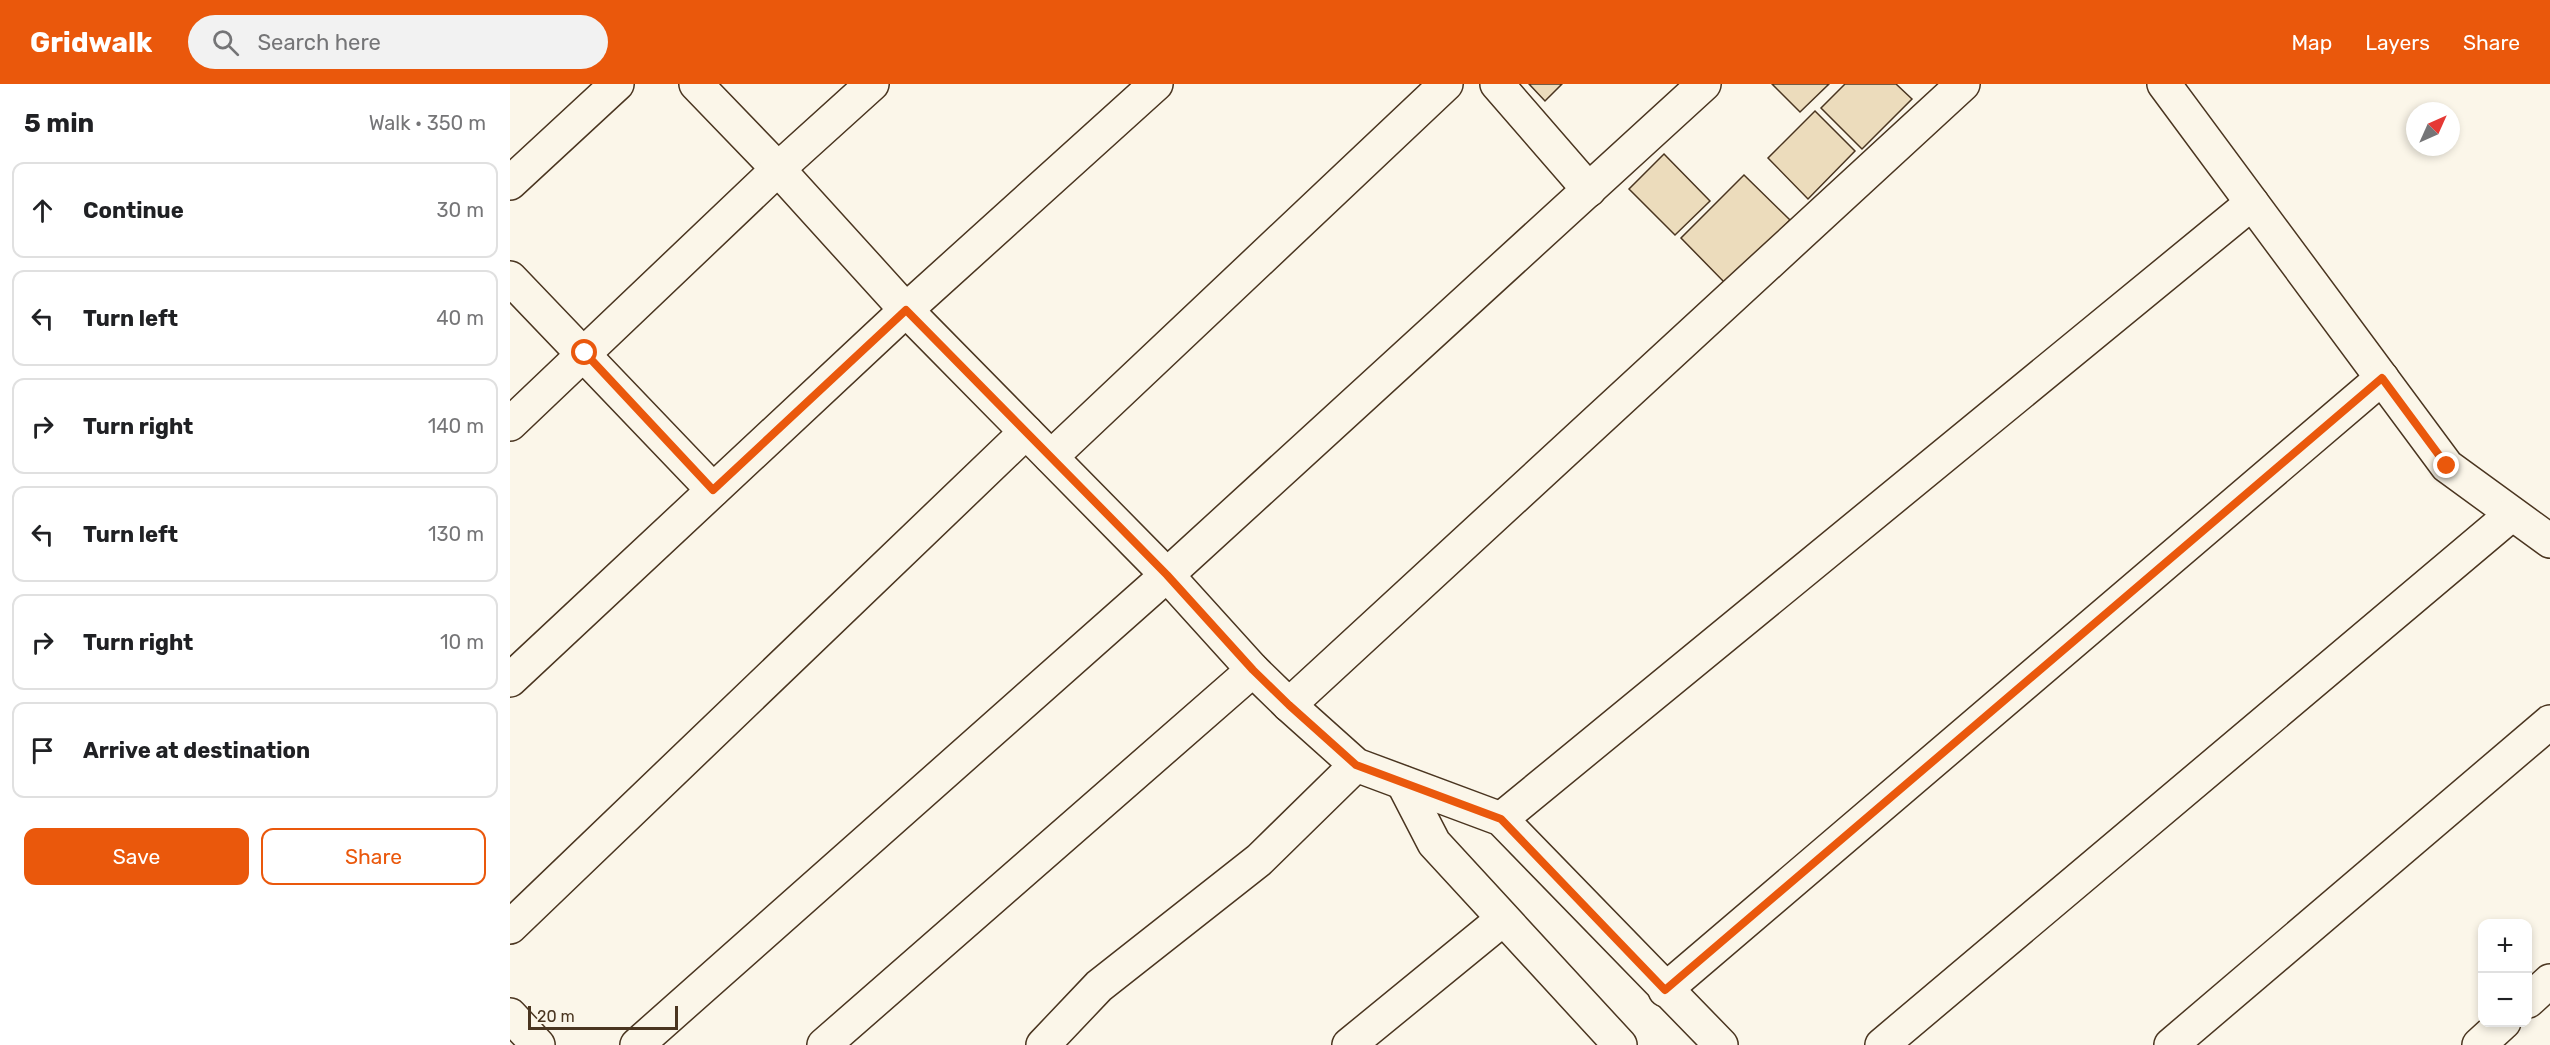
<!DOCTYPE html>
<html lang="en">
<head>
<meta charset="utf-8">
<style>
  :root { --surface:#fff; --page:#f2f2f2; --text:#202124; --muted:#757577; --line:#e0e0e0; --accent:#ea580c }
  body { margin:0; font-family:Rubik,sans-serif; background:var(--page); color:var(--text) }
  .controls { position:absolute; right:18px; bottom:18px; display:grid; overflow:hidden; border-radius:12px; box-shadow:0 3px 9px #0003 }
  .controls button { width:54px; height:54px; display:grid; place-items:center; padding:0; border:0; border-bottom:2px solid var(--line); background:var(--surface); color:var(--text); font:30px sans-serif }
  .compass { position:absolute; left:1896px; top:18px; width:54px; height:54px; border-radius:50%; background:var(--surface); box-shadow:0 3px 9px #0003; rotate:45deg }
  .scale { position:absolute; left:18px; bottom:15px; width:150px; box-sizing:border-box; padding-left:6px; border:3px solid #4a3520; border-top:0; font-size:16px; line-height:21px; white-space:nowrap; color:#4a3520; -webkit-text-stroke:4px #fbf6e9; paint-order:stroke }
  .stop { position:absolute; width:18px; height:18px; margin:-14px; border:4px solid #ea580c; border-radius:50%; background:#fff }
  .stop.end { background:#ea580c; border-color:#fff; box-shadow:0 2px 6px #0008 }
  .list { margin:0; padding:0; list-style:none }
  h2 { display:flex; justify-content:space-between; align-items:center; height:78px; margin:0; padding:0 24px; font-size:26px }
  h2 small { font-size:20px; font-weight:400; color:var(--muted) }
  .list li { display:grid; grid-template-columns:39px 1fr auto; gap:18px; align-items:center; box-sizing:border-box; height:96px; margin:0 12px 12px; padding:0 12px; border:2px solid var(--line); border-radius:12px }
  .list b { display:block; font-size:22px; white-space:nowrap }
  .list em { font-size:20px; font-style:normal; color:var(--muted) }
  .actions { display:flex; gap:12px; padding:18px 24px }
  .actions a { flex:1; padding:14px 0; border:2px solid var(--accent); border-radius:12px; text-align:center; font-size:21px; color:var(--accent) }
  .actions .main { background:var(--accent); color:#fff }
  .icon { flex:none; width:33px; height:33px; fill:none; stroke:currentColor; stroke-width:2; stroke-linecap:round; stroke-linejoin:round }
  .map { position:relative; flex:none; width:2040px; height:961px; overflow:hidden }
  header { display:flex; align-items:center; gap:36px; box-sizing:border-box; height:84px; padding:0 30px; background:var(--accent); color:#fff }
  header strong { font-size:28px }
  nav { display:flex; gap:33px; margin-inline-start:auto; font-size:21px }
  .search { width:420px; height:54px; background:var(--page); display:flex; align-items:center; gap:15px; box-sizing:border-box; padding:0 21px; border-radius:33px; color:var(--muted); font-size:22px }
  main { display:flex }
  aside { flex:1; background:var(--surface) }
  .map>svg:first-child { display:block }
</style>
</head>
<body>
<header>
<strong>Gridwalk</strong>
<div class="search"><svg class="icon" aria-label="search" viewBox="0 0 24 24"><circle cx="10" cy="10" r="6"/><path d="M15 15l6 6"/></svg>Search here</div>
<nav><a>Map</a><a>Layers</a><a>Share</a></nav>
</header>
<main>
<aside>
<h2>5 min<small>Walk · 350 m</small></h2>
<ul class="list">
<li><svg class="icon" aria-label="ahead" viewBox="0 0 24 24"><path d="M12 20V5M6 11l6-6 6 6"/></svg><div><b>Continue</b></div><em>30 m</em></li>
<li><svg class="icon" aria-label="left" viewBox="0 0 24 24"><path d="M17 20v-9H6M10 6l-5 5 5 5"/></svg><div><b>Turn left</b></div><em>40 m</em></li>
<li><svg class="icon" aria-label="right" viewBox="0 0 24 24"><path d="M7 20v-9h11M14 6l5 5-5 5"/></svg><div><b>Turn right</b></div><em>140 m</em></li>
<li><svg class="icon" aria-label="left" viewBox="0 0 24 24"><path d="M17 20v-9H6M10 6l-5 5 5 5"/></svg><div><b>Turn left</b></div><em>130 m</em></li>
<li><svg class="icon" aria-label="right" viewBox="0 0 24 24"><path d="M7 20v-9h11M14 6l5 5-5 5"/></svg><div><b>Turn right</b></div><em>10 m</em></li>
<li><svg class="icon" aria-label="arrive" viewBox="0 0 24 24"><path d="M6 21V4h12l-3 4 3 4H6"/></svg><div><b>Arrive at destination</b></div></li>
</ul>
<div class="actions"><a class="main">Save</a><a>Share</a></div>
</aside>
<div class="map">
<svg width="2040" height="961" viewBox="0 0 2040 961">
  <rect width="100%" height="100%" fill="#fbf6e9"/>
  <g fill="#ecdcbc" stroke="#4a3520" stroke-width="1.5">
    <polygon points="1019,0 1052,0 1035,17"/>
    <polygon points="1262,0 1319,0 1290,28"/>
    <polygon points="1335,0 1386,0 1402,15 1352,65 1311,24"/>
    <polygon points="1305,27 1345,67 1298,115 1258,74"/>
    <polygon points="1154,70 1200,117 1165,151 1119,105"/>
    <polygon points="1234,91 1280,136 1216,200 1171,154"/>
  </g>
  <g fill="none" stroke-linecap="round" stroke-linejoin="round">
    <defs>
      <g id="street">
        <polyline points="186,0 268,85 396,226 657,491 743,586 779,621 846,681 991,735 1211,961"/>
        <polyline points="987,0 1079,106"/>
        <polyline points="1654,0 1937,382 2040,457"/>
        <polyline points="0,99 107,0"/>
        <polyline points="0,194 203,406"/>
        <polyline points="0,340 268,85 362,0"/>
        <polyline points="541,373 936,0"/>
        <polyline points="0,596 396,226 646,0"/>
        <polyline points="779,621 1453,0"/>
        <polyline points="893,699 924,759 1110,961"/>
        <polyline points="991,735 1742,119"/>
        <polyline points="0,843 516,348"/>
        <polyline points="1155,906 1872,294"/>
        <polyline points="2018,917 2040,897"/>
        <polyline points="0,931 28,961"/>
        <polyline points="127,961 657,491 1194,0"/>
        <polyline points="314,961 743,586"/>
        <polyline points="533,961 589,902 749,776 846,681"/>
        <polyline points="839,961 993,835"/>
        <polyline points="1372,961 2002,430"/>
        <polyline points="1661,961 2040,638"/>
        <polyline points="1969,961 1994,938"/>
      </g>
    </defs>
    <use href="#street" stroke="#4a3520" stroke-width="36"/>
    <use href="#street" stroke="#fbf6e9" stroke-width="33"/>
  </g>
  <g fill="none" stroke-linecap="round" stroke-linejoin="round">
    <polyline stroke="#ea580c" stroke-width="8" points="75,269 203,406 396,226 657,491 743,586 779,621 846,681 991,735 1155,906 1872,294 1937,382"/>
  </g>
</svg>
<div class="controls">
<button>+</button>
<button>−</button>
</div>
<svg class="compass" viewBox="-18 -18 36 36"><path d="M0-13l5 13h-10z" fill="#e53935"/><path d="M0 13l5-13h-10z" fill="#757577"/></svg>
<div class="scale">20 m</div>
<div class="stop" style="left:75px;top:269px"></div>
<div class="stop end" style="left:1937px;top:382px"></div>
</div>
</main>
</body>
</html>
